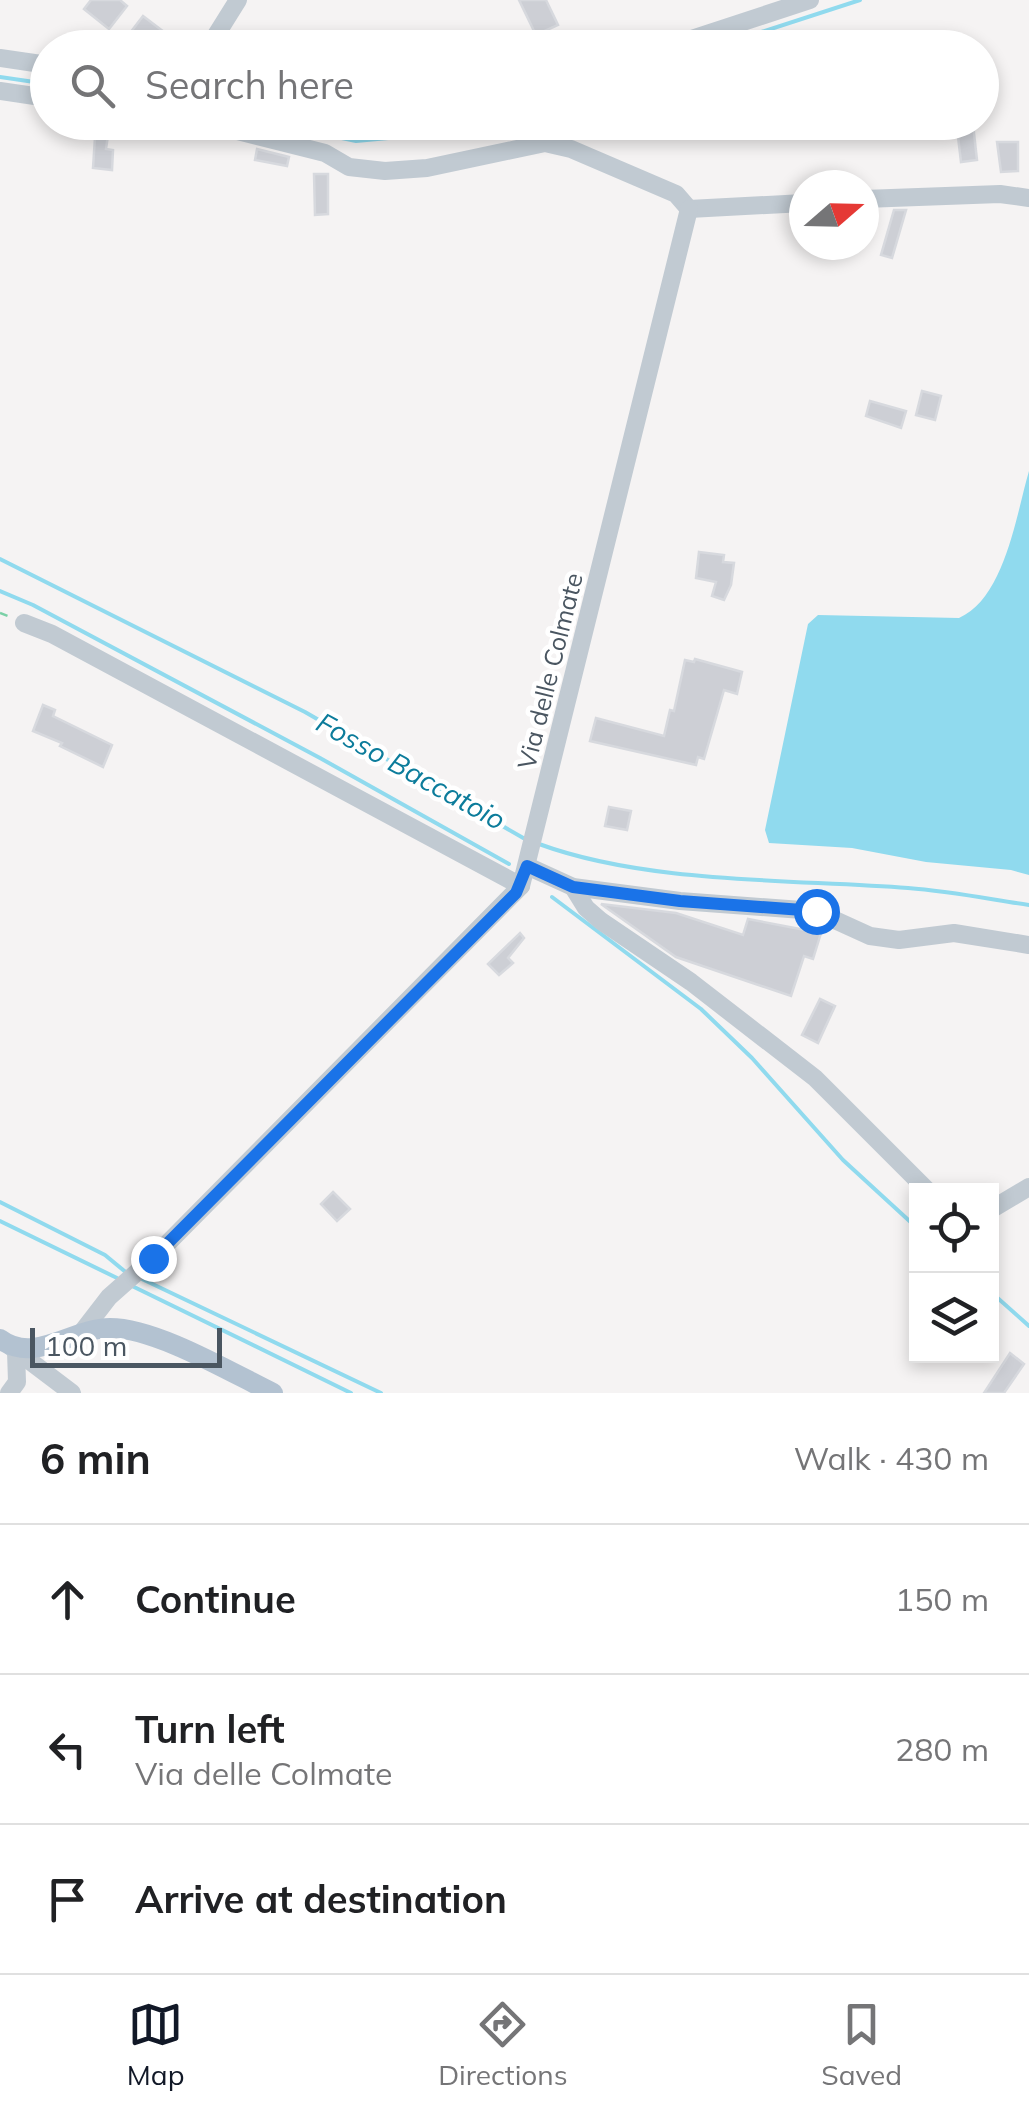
<!DOCTYPE html>
<html lang="en">
<head>
<meta charset="utf-8">
<style>
  :root { --surface:#fff; --page:#f2f2f2; --text:#202124; --muted:#757577; --line:#e0e0e0; --accent:#111827 }
  body { margin:0; font-family:Mulish,sans-serif; background:var(--page); color:var(--text) }
  .controls { position:absolute; right:30px; bottom:30px; display:grid; overflow:hidden; border-radius:0px; box-shadow:0 5px 15px #0003 }
  .controls button { width:90px; height:90px; display:grid; place-items:center; padding:0; border:0; border-bottom:2px solid var(--line); background:var(--surface); color:var(--text); font:50px sans-serif }
  .compass { position:absolute; left:789px; top:170px; width:90px; height:90px; border-radius:50%; background:var(--surface); box-shadow:0 5px 15px #0003; rotate:70deg }
  .scale { position:absolute; left:30px; bottom:25px; width:192px; box-sizing:border-box; padding-left:10px; border:5px solid #4a5661; border-top:0; font-size:28px; line-height:35px; white-space:nowrap; color:#4a5661; -webkit-text-stroke:8px #fff; paint-order:stroke }
  .stop { position:absolute; width:30px; height:30px; margin:-22px; border:8px solid #1a73e8; border-radius:50%; background:#fff }
  .stop.end { background:#1a73e8; border-color:#fff; box-shadow:0 2px 10px #0008 }
  .list { margin:0; padding:0; list-style:none }
  h2 { display:flex; justify-content:space-between; align-items:center; height:130px; margin:0; padding:0 40px; font-size:42px }
  h2 small { font-size:32px; font-weight:400; color:var(--muted) }
  .list li { display:grid; grid-template-columns:65px 1fr auto; gap:30px; align-items:center; box-sizing:border-box; height:150px; padding:0 40px; border-top:2px solid var(--line) }
  .list b { display:block; font-size:38px; white-space:nowrap }
  .list p { margin:0; font-size:32px; white-space:nowrap; color:var(--muted) }
  .list em { font-size:32px; font-style:normal; color:var(--muted) }
  .icon { flex:none; width:55px; height:55px; fill:none; stroke:currentColor; stroke-width:2; stroke-linecap:round; stroke-linejoin:round }
  .map { position:relative; flex:none; width:1029px; height:1393px; overflow:hidden }
  .search { position:absolute; background:var(--surface); box-shadow:0 5px 15px #0003; left:30px; right:30px; top:30px; height:110px; display:flex; align-items:center; gap:25px; box-sizing:border-box; padding:0 35px; border-radius:55px; color:var(--muted); font-size:38px }
  .sheet { height:580px; background:var(--surface) }
  nav { display:flex; justify-content:space-around; align-items:center; box-sizing:border-box; height:140px; border-top:2px solid var(--line); background:var(--surface); font-size:28px; color:var(--muted) }
  nav a { display:grid; justify-items:center; gap:5px }
  nav .on { color:var(--accent) }
  .map>svg:first-child { display:block }
</style>
</head>
<body>
<div class="map">
<svg width="1029" height="1393" viewBox="0 0 1029 1393">
  <rect width="100%" height="100%" fill="#f5f3f3"/>
  <path fill="#90daee" d="M1029,471V875L1011,870L926,862L852,848L769,843L765,830L808,624L818,615L959,618C1005,598 1016,515 1029,471Z"/>
  <g fill="none" stroke-linecap="round" stroke-linejoin="round">
    <g stroke="#90daee" stroke-width="4">
      <polyline points="712,48 860,0"/>
      <polyline points="0,77 48,84"/>
      <polyline points="265,122 356,141 410,136 473,122"/>
      <polyline points="0,559 305,712 525,839"/>
      <polyline points="0,591 33,605 320,758 509,864"/>
      <path d="M539,844C648,884 792,879 908,888C949,891 989,899 1029,905"/>
      <polyline points="552,897 701,1009 752,1058 843,1160 916,1227"/>
      <polyline points="0,1202 105,1255 128,1274"/>
      <polyline points="0,1221 117,1278"/>
      <polyline points="142,1279 381,1393"/>
      <polyline points="130,1285 351,1393"/>
      <polyline points="992,1293 1029,1326"/>
    </g>
  </g>
  <g fill="#cdcfd5" stroke="#d7d9de" stroke-width="2.5">
    <polygon points="91,0 120,0 127,6 109,29 84,9"/>
    <polygon points="519,0 546,0 558,25 536,35"/>
    <polygon points="143,16 164,32 152,48 131,48 124,41"/>
    <polygon points="96,122 110,122 106,149 113,150 112,170 93,168"/>
    <polygon points="914,122 973,124 977,160 961,162 957,128 917,137"/>
    <polygon points="997,142 1018,142 1018,171 1001,172"/>
    <polygon points="257,149 289,157 287,166 255,160"/>
    <polygon points="314,174 328,174 328,214 315,215"/>
    <polygon points="894,210 906,210 892,258 881,255"/>
    <polygon points="922,391 941,396 935,420 916,415"/>
    <polygon points="870,401 906,411 901,428 866,416"/>
    <polygon points="699,552 724,555 723,562 734,563 731,585 724,600 712,596 716,582 696,578"/>
    <polygon points="695,659 742,672 737,694 724,690 704,759 698,757 696,765 590,741 596,718 664,736 670,710 674,711 685,660 694,662"/>
    <polygon points="43,705 55,710 53,716 112,745 103,767 60,746 62,743 33,731"/>
    <polygon points="609,807 631,811 627,830 605,826"/>
    <polygon points="601,904 676,913 743,935 748,919 821,933 813,959 804,956 791,996 676,957"/>
    <polygon points="520,933 524,938 508,958 513,963 499,975 488,964"/>
    <polygon points="820,999 835,1006 818,1043 802,1035"/>
    <polygon points="333,1192 350,1209 337,1221 321,1204"/>
    <polygon points="1010,1353 1024,1364 1004,1393 984,1393"/>
  </g>
  <g fill="none" stroke-linecap="round" stroke-linejoin="round">
    <polyline stroke="#7ad0a6" stroke-width="2.5" stroke-dasharray="8 5" stroke-linecap="butt" points="0,613 8,616"/>
    <g stroke="#c1cad2" stroke-width="18">
      <polyline points="208,48 238,0"/>
      <polyline points="664,48 810,0"/>
      <polyline points="0,58 48,65"/>
      <polyline points="0,91 48,98"/>
      <polyline points="202,122 325,153 349,167 385,171 427,168 545,143 571,149 676,194 689,209"/>
      <polyline points="351,122 370,122"/>
      <polyline points="864,199 1000,194 1029,198"/>
      <polyline points="689,209 804,203"/>
      <polyline points="24,623 52,634 521,886"/>
      <polyline points="527,866 573,887 680,901 815,911 870,936 899,940 954,933 1029,945"/>
      <polyline points="573,887 586,908 601,921 691,982 815,1078 927,1190"/>
      <polyline points="992,1209 1029,1187"/>
      <polyline points="82,1332 109,1297 153,1258 521,886 689,209"/>
      <polyline points="10,1346 72,1393"/>
      <polyline points="9,1393 17,1382 16,1351"/>
    </g>
    <path stroke="#b3c2d1" stroke-width="20" d="M0,1339C34,1365 73,1328 110,1328C156,1328 230,1372 273,1393"/>
  </g>
  <g fill="none" stroke-linecap="round" stroke-linejoin="round">
    <polyline stroke="#1a73e8" stroke-width="12" points="153,1258 516,893 527,866 573,887 680,901 816,911"/>
  </g>
  <g text-anchor="middle" stroke-width="9" stroke-linejoin="round" paint-order="stroke">
    <g font-size="25" fill="#4a5661" stroke="#fff">
      <text transform="translate(550 671) rotate(-76)" y="9">Via delle Colmate</text>
    </g>
    <g font-size="28" font-style="italic" fill="#0c7c9b" stroke="#fff">
      <text transform="translate(411 771) rotate(29)" y="10">Fosso Baccatoio</text>
    </g>
  </g>
</svg>
<div class="controls">
<button><svg class="icon" aria-label="locate" viewBox="0 0 24 24"><circle cx="12" cy="12" r="6"/><path d="M12 2v4M12 18v4M2 12h4M18 12h4"/></svg></button>
<button><svg class="icon" aria-label="layers" viewBox="0 0 24 24"><path d="M12 4l9 5-9 5-9-5zM3 14l9 5 9-5"/></svg></button>
</div>
<svg class="compass" viewBox="-18 -18 36 36"><path d="M0-13l5 13h-10z" fill="#e53935"/><path d="M0 13l5-13h-10z" fill="#757577"/></svg>
<div class="scale">100 m</div>
<div class="stop" style="left:816px;top:911px"></div>
<div class="stop end" style="left:153px;top:1258px"></div>
<div class="search"><svg class="icon" aria-label="search" viewBox="0 0 24 24"><circle cx="10" cy="10" r="6"/><path d="M15 15l6 6"/></svg>Search here</div>
</div>
<section class="sheet">
<h2>6 min<small>Walk · 430 m</small></h2>
<ul class="list">
<li><svg class="icon" aria-label="ahead" viewBox="0 0 24 24"><path d="M12 20V5M6 11l6-6 6 6"/></svg><div><b>Continue</b></div><em>150 m</em></li>
<li><svg class="icon" aria-label="left" viewBox="0 0 24 24"><path d="M17 20v-9H6M10 6l-5 5 5 5"/></svg><div><b>Turn left</b><p>Via delle Colmate</p></div><em>280 m</em></li>
<li><svg class="icon" aria-label="arrive" viewBox="0 0 24 24"><path d="M6 21V4h12l-3 4 3 4H6"/></svg><div><b>Arrive at destination</b></div></li>
</ul>
</section>
<nav>
<a class="on"><svg class="icon" aria-label="map" viewBox="0 0 24 24"><path d="M3 6l6-2 6 2 6-2v14l-6 2-6-2-6 2zM9 4v14M15 6v14"/></svg>Map</a>
<a><svg class="icon" aria-label="directions" viewBox="0 0 24 24"><path d="M12 3l9 9-9 9-9-9zM9 14v-3h6M13 9l2 2-2 2"/></svg>Directions</a>
<a><svg class="icon" aria-label="saved" viewBox="0 0 24 24"><path d="M7 4h10v16l-5-4-5 4z"/></svg>Saved</a>
</nav>
</body>
</html>
